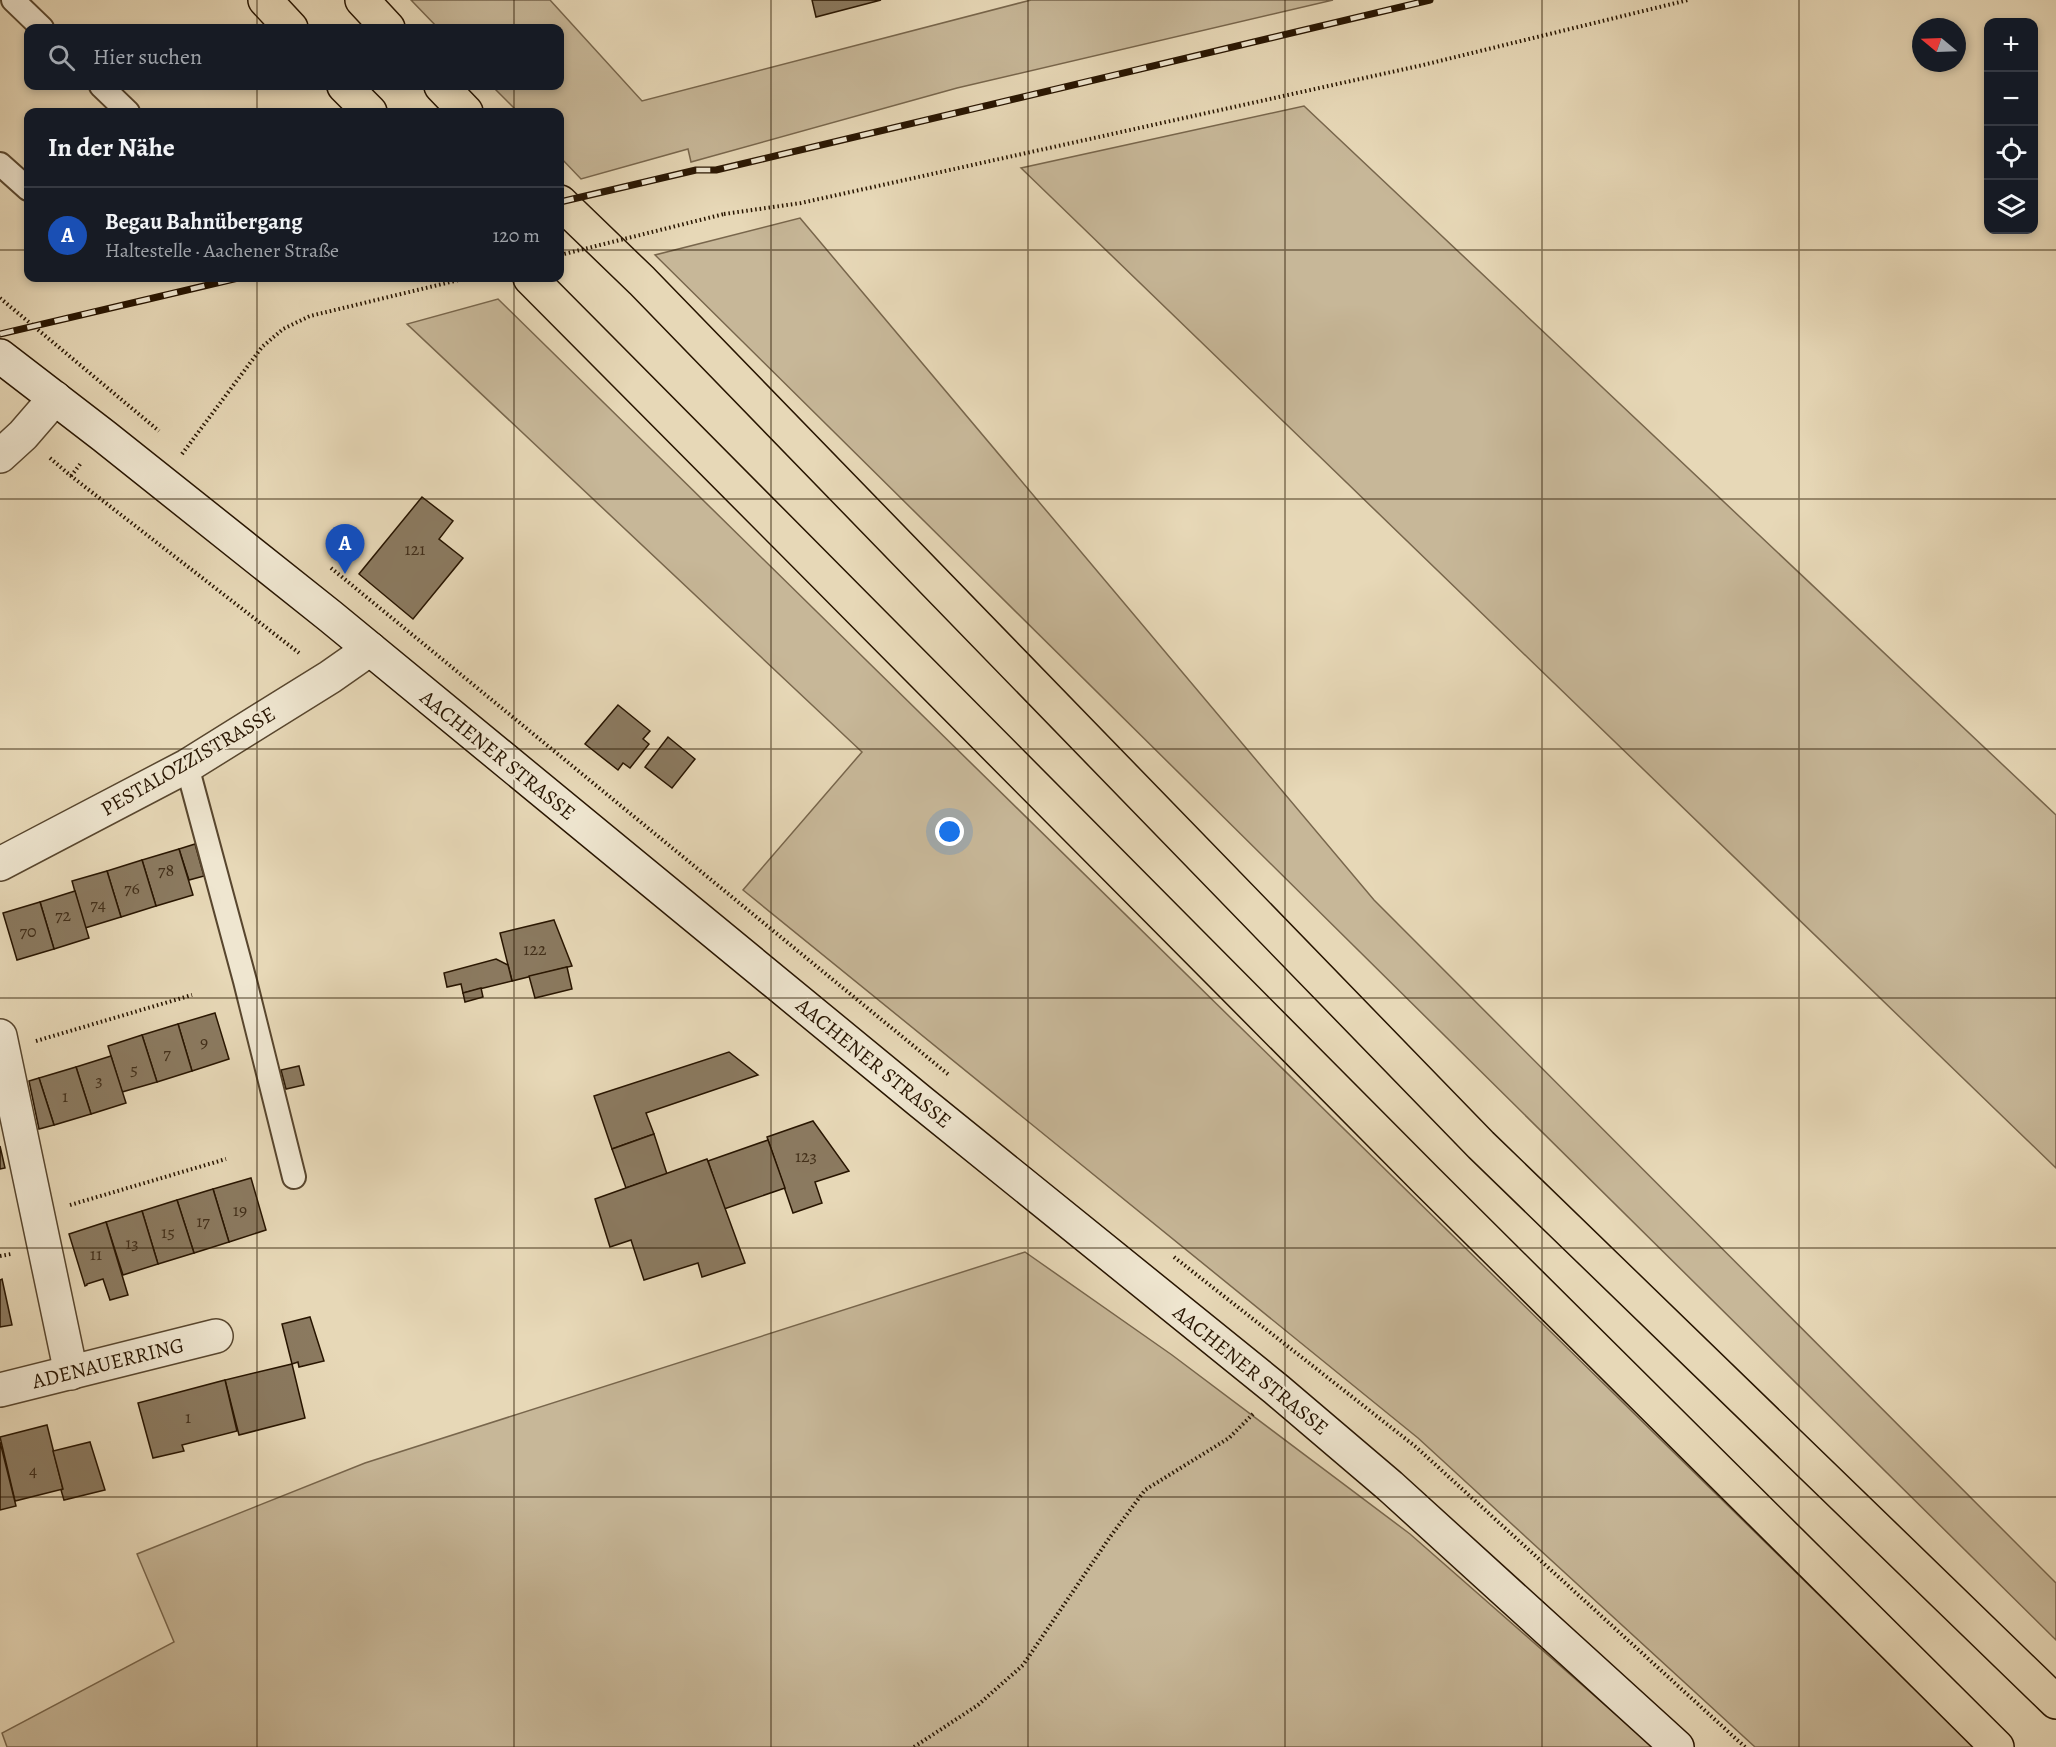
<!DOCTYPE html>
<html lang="de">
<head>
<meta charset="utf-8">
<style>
  :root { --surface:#171b24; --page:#242831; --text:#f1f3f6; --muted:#9ea1a6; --line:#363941; --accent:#1a73e8 }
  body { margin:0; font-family:Alegreya,serif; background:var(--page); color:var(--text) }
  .controls { position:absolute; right:18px; top:18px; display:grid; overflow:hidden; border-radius:12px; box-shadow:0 3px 9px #0003 }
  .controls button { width:54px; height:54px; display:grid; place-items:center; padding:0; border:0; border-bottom:2px solid var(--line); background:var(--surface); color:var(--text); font:30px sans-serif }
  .compass { position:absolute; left:1912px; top:18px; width:54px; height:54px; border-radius:50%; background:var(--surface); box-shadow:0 3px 9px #0003; rotate:289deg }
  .you { position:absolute; left:950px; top:832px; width:21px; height:21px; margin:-15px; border:4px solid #fff; border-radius:50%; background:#1a73e8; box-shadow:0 0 0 9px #1a73e833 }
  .badge { display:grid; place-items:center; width:39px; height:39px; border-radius:50%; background:var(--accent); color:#fff; font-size:20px; font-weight:700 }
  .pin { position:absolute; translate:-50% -50px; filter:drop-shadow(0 2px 3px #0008) }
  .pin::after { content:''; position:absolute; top:32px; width:21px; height:18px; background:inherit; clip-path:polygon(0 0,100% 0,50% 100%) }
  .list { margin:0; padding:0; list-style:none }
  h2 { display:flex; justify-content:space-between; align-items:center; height:78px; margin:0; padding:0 24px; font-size:26px }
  h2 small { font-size:20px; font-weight:400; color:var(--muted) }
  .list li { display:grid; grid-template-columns:39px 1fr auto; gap:18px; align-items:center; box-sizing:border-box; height:96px; padding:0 24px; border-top:2px solid var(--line) }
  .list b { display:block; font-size:22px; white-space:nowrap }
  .list p { margin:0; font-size:20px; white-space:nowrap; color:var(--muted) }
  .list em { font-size:20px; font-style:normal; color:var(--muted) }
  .icon { flex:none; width:33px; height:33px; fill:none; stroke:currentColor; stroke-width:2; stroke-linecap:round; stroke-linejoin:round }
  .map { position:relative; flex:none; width:2056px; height:1747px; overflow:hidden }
  .search { position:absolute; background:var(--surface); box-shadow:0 3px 9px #0003; left:24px; top:24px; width:540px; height:66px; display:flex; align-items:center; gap:15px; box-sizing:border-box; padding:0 21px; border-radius:12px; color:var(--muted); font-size:22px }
  .panel { position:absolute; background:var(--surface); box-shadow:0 3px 9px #0003; left:24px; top:108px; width:540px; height:174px; border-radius:12px }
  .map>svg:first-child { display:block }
</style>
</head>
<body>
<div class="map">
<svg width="2056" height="1747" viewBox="0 0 2056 1747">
  <rect width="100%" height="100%" fill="#e7d8b7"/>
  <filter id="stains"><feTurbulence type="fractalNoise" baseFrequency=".00333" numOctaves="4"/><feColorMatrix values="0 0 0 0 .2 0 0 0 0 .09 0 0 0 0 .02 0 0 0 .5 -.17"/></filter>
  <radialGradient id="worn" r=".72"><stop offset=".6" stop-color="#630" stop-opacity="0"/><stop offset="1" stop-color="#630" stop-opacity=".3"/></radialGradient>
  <g fill="#c7b798" stroke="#78664c" stroke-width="1.5">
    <polygon points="411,0 550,0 642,101 1031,0 1333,0 957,88 691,162 688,149 581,179 560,157 560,112 518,112 492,86 560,86 560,28 438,28"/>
    <polygon points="1304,106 2056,815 2056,1168 1021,168"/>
    <polygon points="800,218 1374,900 2056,1583 2056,1640 655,255"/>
    <polygon points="498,299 1974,1747 1755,1747 1418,1438 743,890 862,752 407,324"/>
    <polygon points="1025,1252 1172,1355 1410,1534 1653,1747 7,1747 2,1733 174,1642 137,1554 365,1463"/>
  </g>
  <g fill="#8b7a60" stroke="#281501" stroke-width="1.5">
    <polygon points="812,0 881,0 816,17"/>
    <polygon points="422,497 453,521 439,539 463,558 413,619 359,574"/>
    <polygon points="618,705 650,731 643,739 649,744 630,768 623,763 618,770 585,744"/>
    <polygon points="668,737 695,759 672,788 645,767"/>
    <polygon points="195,844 204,876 189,880 179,849"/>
    <polygon points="179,849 193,895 156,906 142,860"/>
    <polygon points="142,860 156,906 121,917 107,871"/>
    <polygon points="107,871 121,917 85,928 72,881"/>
    <polygon points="75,891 89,938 54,949 40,902"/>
    <polygon points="40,902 54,949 17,960 3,913"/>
    <polygon points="554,920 572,966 512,981 500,933"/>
    <polygon points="496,959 508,965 512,981 463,993 461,984 447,987 444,973"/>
    <polygon points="567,967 572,989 535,998 529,976"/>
    <polygon points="481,988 483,997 465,1002 463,993"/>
    <polygon points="215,1013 229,1059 192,1071 178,1024"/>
    <polygon points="178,1024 192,1071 157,1082 142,1035"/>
    <polygon points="142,1035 157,1082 122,1092 108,1046"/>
    <polygon points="729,1052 758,1075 646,1113 654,1134 612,1149 594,1096"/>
    <polygon points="111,1056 126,1103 91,1114 76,1067"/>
    <polygon points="299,1066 304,1085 286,1089 281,1070"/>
    <polygon points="76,1067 91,1114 54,1125 39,1078"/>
    <polygon points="39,1078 54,1125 39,1129 29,1081"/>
    <polygon points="813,1121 849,1171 815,1182 822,1203 793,1213 767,1137"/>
    <polygon points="654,1134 667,1174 626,1188 612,1149"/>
    <polygon points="768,1140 785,1188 724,1209 708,1161"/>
    <polygon points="0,1146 5,1168 0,1169"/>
    <polygon points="707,1159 745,1263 702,1277 698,1263 644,1280 631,1240 610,1247 595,1199"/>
    <polygon points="251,1178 266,1230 229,1242 213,1189"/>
    <polygon points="213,1189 229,1242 194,1253 177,1200"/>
    <polygon points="177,1200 194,1253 158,1264 142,1211"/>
    <polygon points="142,1211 158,1264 123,1275 106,1222"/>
    <polygon points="106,1222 128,1295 110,1300 103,1279 87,1284 87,1285 85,1286 69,1234"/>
    <polygon points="2,1279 12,1325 0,1327 0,1280"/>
    <polygon points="310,1317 324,1361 299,1367 298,1362 292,1364 282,1324"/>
    <polygon points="292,1364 305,1418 239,1435 225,1380"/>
    <polygon points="225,1380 237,1431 182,1445 184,1451 153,1458 138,1403"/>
    <polygon points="47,1425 63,1489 15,1501 0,1437"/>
    <polygon points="0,1442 16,1506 0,1510"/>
    <polygon points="90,1442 105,1490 64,1500 61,1490 63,1489 53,1451"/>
  </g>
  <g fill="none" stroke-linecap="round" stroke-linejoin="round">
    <defs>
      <g id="service">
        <polyline points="13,0 42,28"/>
        <polyline points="101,86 128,112"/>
        <polyline points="0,164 28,189"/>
        <polyline points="187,766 245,981 294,1177"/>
      </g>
      <g id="minor">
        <polyline points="0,456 23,435 55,398"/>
        <polyline points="0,864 187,766 330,677 370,649"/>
        <polyline points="0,1036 71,1373"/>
        <polyline points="0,1390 216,1336"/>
      </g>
      <polyline id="secondary" points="0,356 104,436 330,616 921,1102 1276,1389 1390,1486 1677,1747"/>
      <g id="motorway">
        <polyline points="265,0 291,28"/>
        <polyline points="362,0 388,28"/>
        <polyline points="344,86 370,112"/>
        <polyline points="441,86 466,112"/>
        <polyline points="560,202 642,281 1481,1145 2056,1702"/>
        <polyline points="530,278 1426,1180 1997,1747"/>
      </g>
    </defs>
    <use href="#service" stroke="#58462e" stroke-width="26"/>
    <use href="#minor" stroke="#58462e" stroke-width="36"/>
    <use href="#secondary" stroke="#281501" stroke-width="36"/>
    <use href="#motorway" stroke="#281501" stroke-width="36"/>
    <g stroke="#281501" stroke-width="4" stroke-dasharray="1.5 3" stroke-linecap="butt">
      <polyline points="724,214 801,203 1423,65 1688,0"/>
      <polyline points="0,298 159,431"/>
      <polyline points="182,454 262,347 283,329 310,316 467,278"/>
      <polyline points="50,458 71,476 299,653"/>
      <polyline points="71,476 81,463"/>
      <polyline points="331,568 949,1075"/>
      <polyline points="36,1041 192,995"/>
      <polyline points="70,1205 226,1159"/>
      <polyline points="0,1256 11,1254"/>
      <polyline points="1174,1257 1416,1447 1745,1747"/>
      <polyline points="914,1747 978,1705 1023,1665 1110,1537 1145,1490 1229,1438 1253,1414"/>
    </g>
    <use href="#service" stroke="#efe6d0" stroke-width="22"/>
    <use href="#minor" stroke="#efe6d0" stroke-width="33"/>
    <use href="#secondary" stroke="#efe6d0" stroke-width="33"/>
    <use href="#motorway" stroke="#e7d8b7" stroke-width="33"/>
    <defs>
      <g id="rail">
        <polyline points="560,202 696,170 716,170 1430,0"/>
        <polyline points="0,334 238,278"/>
      </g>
    </defs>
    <use href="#rail" stroke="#281501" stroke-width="7"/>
    <use href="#rail" stroke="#efe6d0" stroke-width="4.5" stroke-dasharray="14" stroke-linecap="butt"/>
    <polyline stroke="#281501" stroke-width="4" stroke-dasharray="1.5 3" stroke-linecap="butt" points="560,255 724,214"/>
  </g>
  <path fill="none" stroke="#281501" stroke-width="1.5" stroke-opacity="0.55" d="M257,0V28M514,0V28M771,0V1747M1028,0V1747M1285,0V1747M1542,0V1747M1799,0V1747M257,86V112M514,86V112M0,250H28M560,250H2056M257,278V1747M514,278V1747M0,499H2056M0,749H2056M0,998H2056M0,1248H2056M0,1497H2056"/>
  <g text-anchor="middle" stroke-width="4.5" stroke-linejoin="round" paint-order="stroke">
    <g font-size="18" fill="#412e19">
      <text x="415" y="555">121</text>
      <text x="166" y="876">78</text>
      <text x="132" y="894">76</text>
      <text x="98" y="910">74</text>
      <text x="63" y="921">72</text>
      <text x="28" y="937">70</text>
      <text x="535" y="955">122</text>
      <text x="204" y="1048">9</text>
      <text x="167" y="1059">7</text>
      <text x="134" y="1075">5</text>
      <text x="99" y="1086">3</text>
      <text x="65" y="1102">1</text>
      <text x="806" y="1162">123</text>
      <text x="240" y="1216">19</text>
      <text x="203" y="1227">17</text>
      <text x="168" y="1238">15</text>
      <text x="132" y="1249">13</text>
      <text x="96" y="1260">11</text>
      <text x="188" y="1423">1</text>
      <text x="33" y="1476">4</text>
    </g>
    <g font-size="21" fill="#281501" stroke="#efe6d0">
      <text transform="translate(498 755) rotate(39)" y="7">AACHENER STRASSE</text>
      <text transform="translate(188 761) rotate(-30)" y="7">PESTALOZZISTRASSE</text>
      <text transform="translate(874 1063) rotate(39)" y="7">AACHENER STRASSE</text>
      <text transform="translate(108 1363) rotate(-14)" y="7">ADENAUERRING</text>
      <text transform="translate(1251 1370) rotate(39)" y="7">AACHENER STRASSE</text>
    </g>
  </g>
  <rect width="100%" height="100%" filter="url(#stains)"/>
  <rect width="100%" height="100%" fill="url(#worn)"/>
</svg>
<div class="controls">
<button>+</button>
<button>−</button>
<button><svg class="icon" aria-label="locate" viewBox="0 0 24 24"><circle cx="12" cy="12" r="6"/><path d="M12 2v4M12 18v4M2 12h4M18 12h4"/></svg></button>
<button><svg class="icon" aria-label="layers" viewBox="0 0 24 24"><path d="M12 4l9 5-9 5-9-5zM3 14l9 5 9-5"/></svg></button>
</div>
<svg class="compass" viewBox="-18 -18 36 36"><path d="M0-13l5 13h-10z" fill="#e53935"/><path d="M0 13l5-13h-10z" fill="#9ea1a6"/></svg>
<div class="you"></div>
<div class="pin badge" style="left:345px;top:574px;background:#1a4fb4">A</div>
<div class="search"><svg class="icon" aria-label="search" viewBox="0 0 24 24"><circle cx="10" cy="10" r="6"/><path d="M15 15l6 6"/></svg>Hier suchen</div>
<section class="panel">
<h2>In der Nähe<small></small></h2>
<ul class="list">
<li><span class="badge" style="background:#1a4fb4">A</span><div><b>Begau Bahnübergang</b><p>Haltestelle · Aachener Straße</p></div><em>120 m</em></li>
</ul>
</section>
</div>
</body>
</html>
